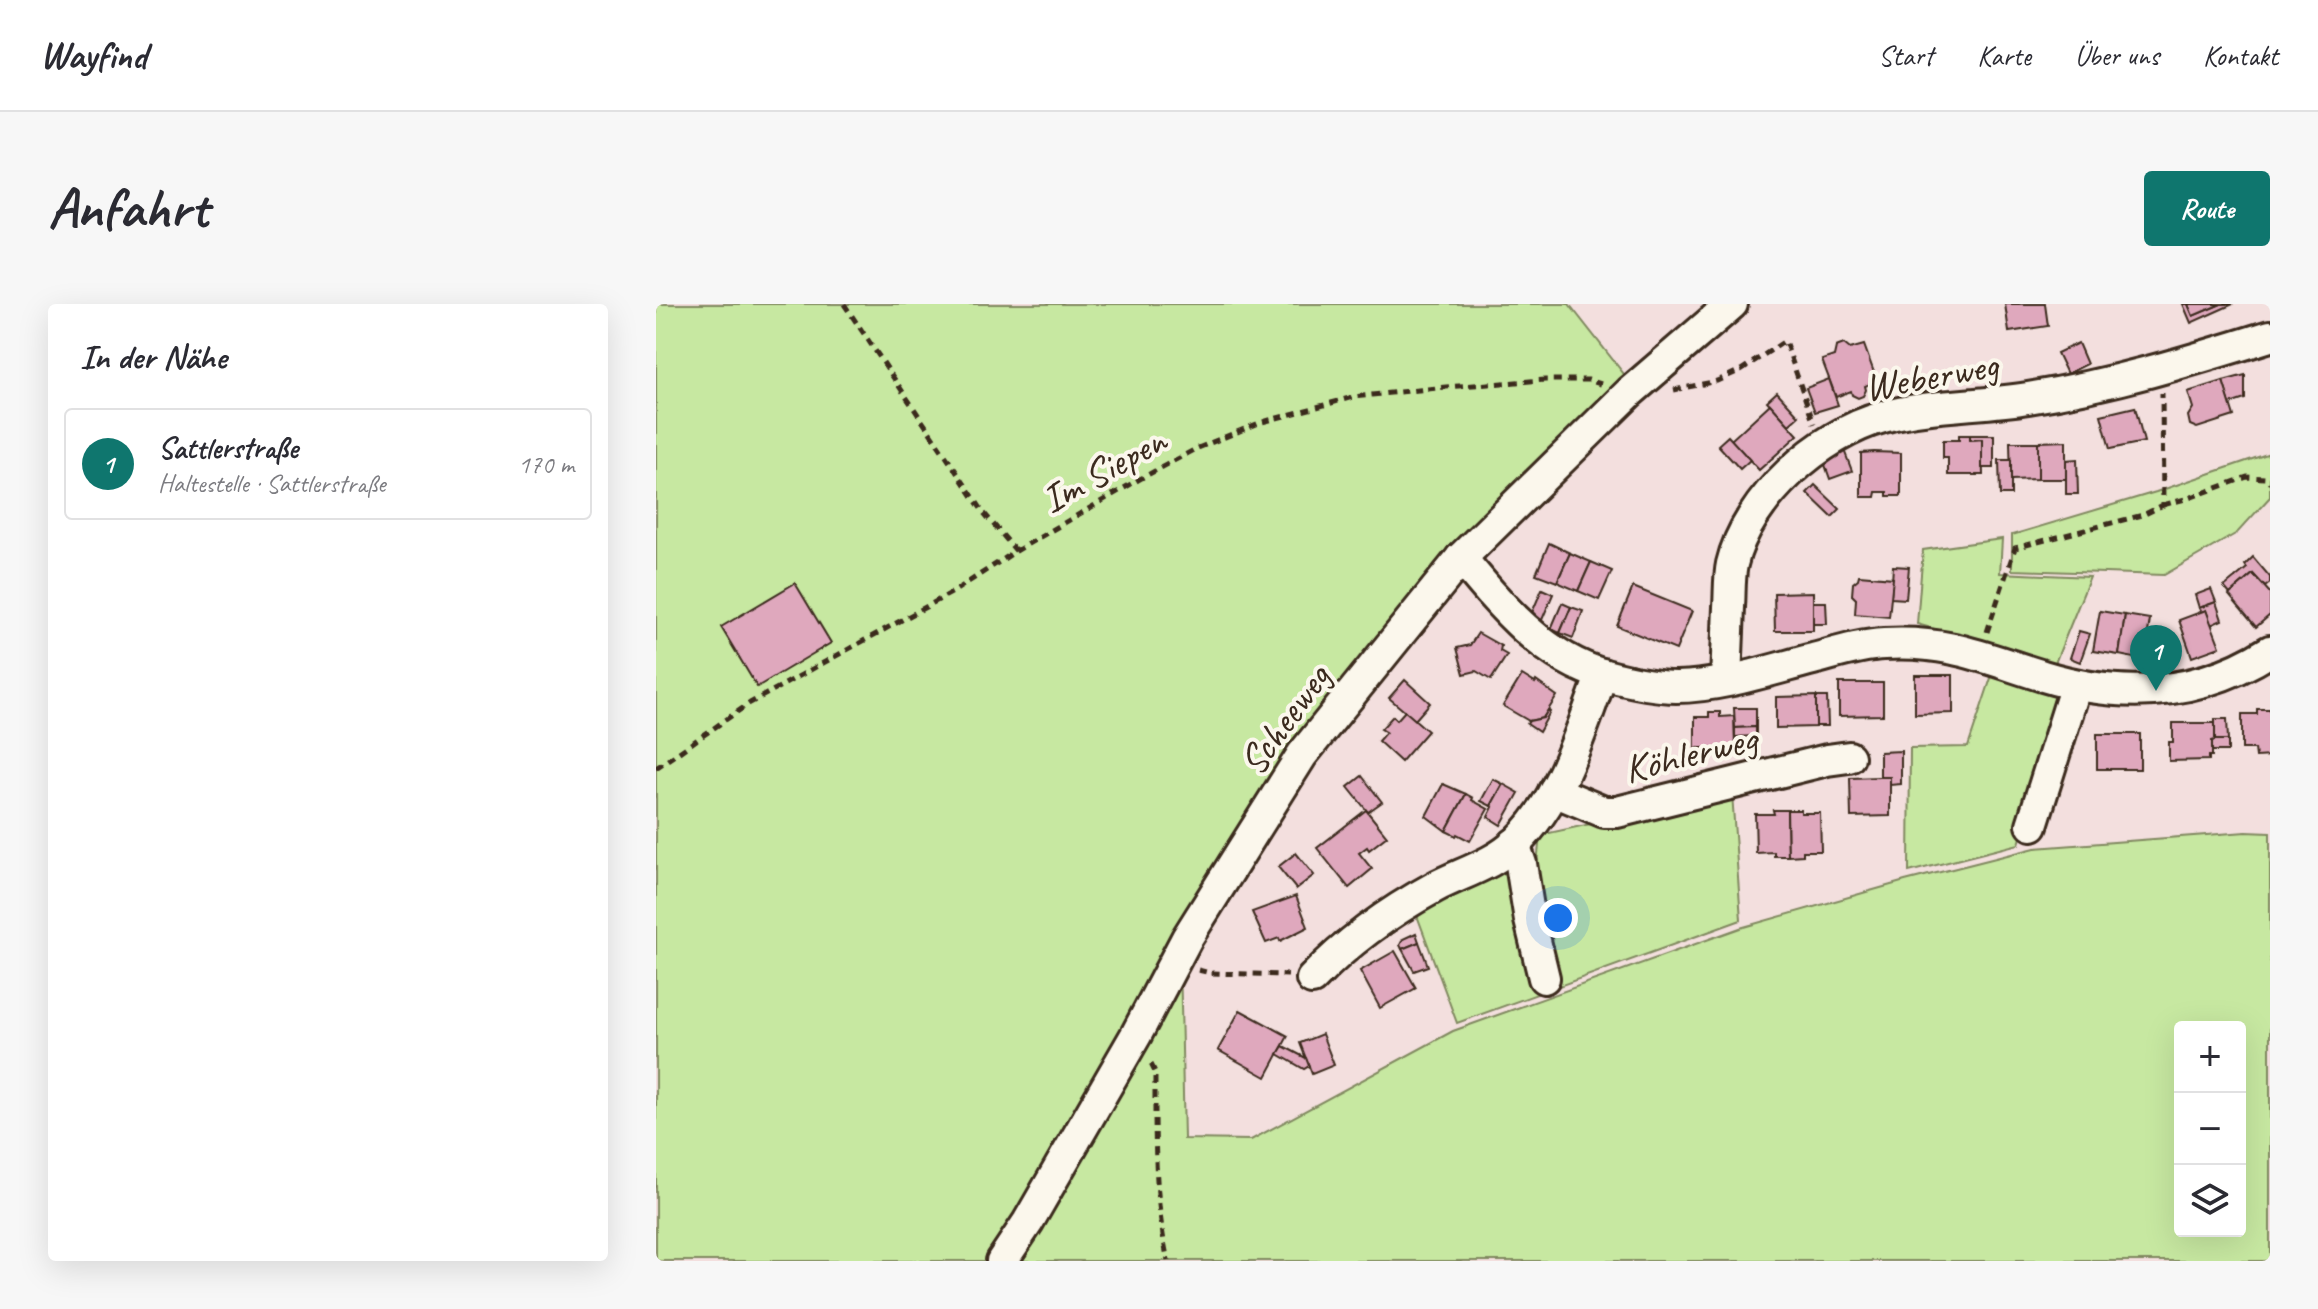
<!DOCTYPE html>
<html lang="de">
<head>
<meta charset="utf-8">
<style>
  :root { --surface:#fff; --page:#f7f7f7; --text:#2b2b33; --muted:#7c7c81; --line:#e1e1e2; --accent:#0f766e }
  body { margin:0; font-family:Caveat,sans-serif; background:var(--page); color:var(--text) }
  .controls { position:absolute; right:24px; bottom:24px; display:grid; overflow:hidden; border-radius:8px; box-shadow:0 8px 32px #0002 }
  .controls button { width:72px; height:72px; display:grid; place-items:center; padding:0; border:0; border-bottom:2px solid var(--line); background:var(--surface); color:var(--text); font:40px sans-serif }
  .you { position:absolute; left:902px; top:614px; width:28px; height:28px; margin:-20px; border:6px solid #fff; border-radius:50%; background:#1a73e8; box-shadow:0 0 0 12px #1a73e833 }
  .badge { display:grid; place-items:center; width:52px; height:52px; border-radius:50%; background:var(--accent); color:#fff; font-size:26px; font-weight:700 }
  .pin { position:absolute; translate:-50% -66px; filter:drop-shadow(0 2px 4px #0008) }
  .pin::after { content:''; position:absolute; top:42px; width:28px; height:24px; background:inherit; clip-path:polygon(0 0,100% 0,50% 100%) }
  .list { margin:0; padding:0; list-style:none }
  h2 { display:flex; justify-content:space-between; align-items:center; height:104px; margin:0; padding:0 32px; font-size:34px }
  h2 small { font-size:26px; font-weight:400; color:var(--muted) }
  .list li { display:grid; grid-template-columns:52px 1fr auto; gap:24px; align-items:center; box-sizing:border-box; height:112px; margin:0 16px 16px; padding:0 16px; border:2px solid var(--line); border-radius:8px }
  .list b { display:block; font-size:30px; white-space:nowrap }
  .list p { margin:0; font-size:26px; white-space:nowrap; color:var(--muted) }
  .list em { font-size:26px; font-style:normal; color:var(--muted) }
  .icon { flex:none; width:44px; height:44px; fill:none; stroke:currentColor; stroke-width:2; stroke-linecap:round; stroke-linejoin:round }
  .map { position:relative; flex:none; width:1614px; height:957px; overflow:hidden; border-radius:8px }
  header { display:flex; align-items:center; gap:48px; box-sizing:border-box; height:112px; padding:0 40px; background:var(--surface); border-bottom:2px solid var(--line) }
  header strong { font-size:38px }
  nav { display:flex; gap:44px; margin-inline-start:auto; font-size:28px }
  .intro { display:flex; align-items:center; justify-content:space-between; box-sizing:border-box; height:192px; padding:0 48px }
  h1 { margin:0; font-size:56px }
  .button { padding:20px 36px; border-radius:8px; background:var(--accent); color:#fff; font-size:28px; font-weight:700 }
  main { display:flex; gap:48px; padding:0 48px }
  aside { flex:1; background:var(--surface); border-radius:8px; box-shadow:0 8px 32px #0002 }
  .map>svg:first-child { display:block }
</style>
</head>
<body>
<header>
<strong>Wayfind</strong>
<nav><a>Start</a><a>Karte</a><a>Über uns</a><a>Kontakt</a></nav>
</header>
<div class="intro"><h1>Anfahrt</h1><a class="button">Route</a></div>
<main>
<aside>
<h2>In der Nähe<small></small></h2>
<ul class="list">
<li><span class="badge">1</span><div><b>Sattlerstraße</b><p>Haltestelle · Sattlerstraße</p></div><em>170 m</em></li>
</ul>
</aside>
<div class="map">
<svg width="1614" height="957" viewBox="0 0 1614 957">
  <rect width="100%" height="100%" fill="#f3dfde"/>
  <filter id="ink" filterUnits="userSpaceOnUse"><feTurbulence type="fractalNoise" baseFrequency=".0125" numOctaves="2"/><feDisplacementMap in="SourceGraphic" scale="16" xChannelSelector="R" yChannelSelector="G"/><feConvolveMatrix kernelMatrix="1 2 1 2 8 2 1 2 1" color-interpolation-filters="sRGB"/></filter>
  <g filter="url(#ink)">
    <g fill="#c7e8a1" stroke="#818960" stroke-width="2" fill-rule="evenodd">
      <path d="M0,0H913L971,74L798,246L524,655L528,835L595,836L797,727L1084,624L1249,577L1379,544L1590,528L1614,529V957H0ZM1524,723H1584V927H1524Z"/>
      <polygon points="1614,149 1614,193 1581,229 1508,271 1356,266 1356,231 1500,188"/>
      <polygon points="1346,235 1344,269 1434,273 1399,359 1261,320 1267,246"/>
      <polygon points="1336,371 1408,391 1363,540 1253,568 1254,444 1312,443"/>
      <polygon points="1076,489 1085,616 801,719 759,606 845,566 879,579 884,531"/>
    </g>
    <g fill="#dfa8bd" stroke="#3b2a1e" stroke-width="2">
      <polygon points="1349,0 1389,0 1392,22 1353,28"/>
      <polygon points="1527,0 1532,0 1537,12 1565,0 1577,0 1535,19"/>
      <polygon points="1532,0 1565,0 1537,12"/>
      <polygon points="1422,39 1431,60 1411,70 1401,49"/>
      <polygon points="1188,40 1194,45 1208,41 1221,77 1209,82 1210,86 1207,92 1202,94 1196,91 1195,87 1180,93 1166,56 1178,52 1180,43"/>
      <polygon points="1589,71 1589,95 1574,100 1567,77"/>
      <polygon points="1173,75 1182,101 1159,108 1150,84"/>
      <polygon points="1567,77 1578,112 1541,124 1534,121 1532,112 1537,104 1532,88"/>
      <polygon points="1121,88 1143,112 1133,121 1111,97"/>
      <polygon points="1114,100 1142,131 1103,166 1075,136"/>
      <polygon points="1479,103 1488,138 1454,145 1445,111"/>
      <polygon points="1303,131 1314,131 1314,136 1326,135 1327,171 1292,171 1292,154 1287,154 1287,136 1303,136"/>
      <polygon points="1314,131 1338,131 1338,164 1326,164 1326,135 1314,136"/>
      <polygon points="1072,132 1094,156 1084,165 1062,141"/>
      <polygon points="1410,137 1410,175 1382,175 1382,138"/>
      <polygon points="1354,138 1382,138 1382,175 1355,176"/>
      <polygon points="1188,146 1196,167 1174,175 1168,158"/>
      <polygon points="1218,148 1245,149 1245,192 1231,192 1231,188 1220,188 1219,193 1205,193 1205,149"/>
      <polygon points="1421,155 1422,190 1410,190 1410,156"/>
      <polygon points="1343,156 1355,156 1355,191 1344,191"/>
      <polygon points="1159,181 1184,205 1176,213 1151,189"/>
      <polygon points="893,239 914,249 901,278 880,270"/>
      <polygon points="914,249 935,258 922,287 901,278"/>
      <polygon points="1597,253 1614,273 1614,279 1609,283 1597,270 1574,290 1568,283 1591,264 1589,261"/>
      <polygon points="935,258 956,267 943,296 922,287"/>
      <polygon points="1237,262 1253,263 1250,295 1235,294"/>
      <polygon points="1597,270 1614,289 1614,311 1600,323 1573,291"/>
      <polygon points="1203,271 1237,274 1233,313 1199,310 1200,295 1196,291 1197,279 1202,275"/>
      <polygon points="139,279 175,339 101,383 65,323"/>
      <polygon points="977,283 1036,307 1020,346 961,322"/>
      <polygon points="886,285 897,290 886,316 875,311"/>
      <polygon points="1555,285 1560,298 1543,304 1539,291"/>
      <polygon points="1157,288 1157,327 1119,327 1118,289"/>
      <polygon points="1157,298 1170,298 1171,320 1157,320"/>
      <polygon points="1560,298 1566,316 1555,321 1550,306 1545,308 1543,304"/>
      <polygon points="906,299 915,303 904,329 895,325"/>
      <polygon points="915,303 927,307 917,334 904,329"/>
      <polygon points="1550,306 1564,343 1536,353 1523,316"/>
      <polygon points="1444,307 1469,311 1463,351 1437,347"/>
      <polygon points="1469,311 1494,315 1488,356 1463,351"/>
      <polygon points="1423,327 1434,330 1424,358 1414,354"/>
      <polygon points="822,329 845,342 844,347 851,351 835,376 820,367 808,370 801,344 814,341"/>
      <polygon points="1491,337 1503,339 1498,366 1486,364"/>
      <polygon points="866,371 879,379 880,377 901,392 887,414 873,417 847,402"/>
      <polygon points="1259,371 1297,371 1297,409 1259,410"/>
      <polygon points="749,376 774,399 759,416 733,394"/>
      <polygon points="1183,379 1227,379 1227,411 1183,412"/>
      <polygon points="1160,392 1160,423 1120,424 1120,393"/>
      <polygon points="1160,393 1171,393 1172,422 1160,422"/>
      <polygon points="1078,404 1100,404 1100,423 1079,424"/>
      <polygon points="1601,405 1614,405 1614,452 1600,453 1599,445 1586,445 1586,410 1601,410"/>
      <polygon points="892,406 894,408 883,428 871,420 873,417 887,414"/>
      <polygon points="749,407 772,427 745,458 722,437 730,428 725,425 737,412 741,416"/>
      <polygon points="1053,408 1064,408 1064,413 1078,412 1079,443 1068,444 1068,448 1051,449 1051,444 1039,444 1039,413 1053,413"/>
      <polygon points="1559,415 1571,415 1572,436 1559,436"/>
      <polygon points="1517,419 1559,419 1559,437 1556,437 1556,452 1553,452 1553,456 1513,457 1513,438 1517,438"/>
      <polygon points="1100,423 1100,432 1079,433 1079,424"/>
      <rect x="1441" y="430" width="43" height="35"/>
      <polygon points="1559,436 1572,436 1572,447 1556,447 1556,437"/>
      <polygon points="1245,447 1245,480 1234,481 1234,473 1224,473 1224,448"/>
      <polygon points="706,472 726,498 712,508 692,483"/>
      <polygon points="1224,473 1234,473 1234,512 1195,513 1194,474"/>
      <polygon points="837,475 847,480 835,502 825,497"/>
      <polygon points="787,480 810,490 790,527 770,512"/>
      <polygon points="847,480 863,489 845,521 832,513 837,503 835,502"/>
      <polygon points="810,490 817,494 816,496 832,505 814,537 801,530 800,532 790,527"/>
      <polygon points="710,506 731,532 713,546 711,543 703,549 716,565 693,584 661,544"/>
      <polygon points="1117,506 1131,506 1132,552 1118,552 1118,548 1100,549 1099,510 1118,510"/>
      <polygon points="1131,506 1145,506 1145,509 1164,509 1165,547 1147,547 1147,551 1132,552"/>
      <polygon points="640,549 658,571 640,585 622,563"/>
      <polygon points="640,592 652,623 624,637 623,634 610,639 596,608"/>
      <polygon points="760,629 763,638 746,645 744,641 747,635"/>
      <polygon points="763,638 772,662 758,667 746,645"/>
      <polygon points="739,647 760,684 724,704 704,667"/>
      <polygon points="584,706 632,732 610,773 562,746"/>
      <polygon points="666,730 678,761 656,770 644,739"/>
      <polygon points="627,742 650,754 653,762 648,765 622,750"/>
    </g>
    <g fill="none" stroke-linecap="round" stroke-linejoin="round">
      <defs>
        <g id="minor">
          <path d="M805,254C844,301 887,354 949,371C972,377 997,383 1020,383C1064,383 1114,366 1157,355C1180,349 1204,341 1228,340C1291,336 1329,354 1387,372C1466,396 1544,392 1614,347"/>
          <path d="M1070,376C1071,352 1072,327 1073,303C1074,289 1073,274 1076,260C1091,195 1164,130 1227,113C1274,100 1324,102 1372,94C1455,81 1534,57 1614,32"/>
          <polyline points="898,487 948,508 961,508 1171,456 1193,453"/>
          <polyline points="1376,521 1420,381"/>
          <polyline points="858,540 865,560 874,616 888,674"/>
          <path d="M656,675C693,636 733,608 779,583C806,569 838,560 860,539C906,494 924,429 946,370"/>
          <polyline points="346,957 372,918 480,731 531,634 646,451 805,254 974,88 1076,0"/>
        </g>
      </defs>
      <use href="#minor" stroke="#3b2a1e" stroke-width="36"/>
      <g stroke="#3b2a1e" stroke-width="5" stroke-dasharray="8 6" stroke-linecap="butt">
        <polyline points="188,0 328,209 360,247"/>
        <polyline points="1018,86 1061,77 1085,66 1129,37 1158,120"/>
        <polyline points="1507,201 1533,194 1591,173 1609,174 1614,179"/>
        <polyline points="1331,328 1359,244 1487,211 1507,201 1506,89"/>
        <polyline points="0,464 94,399 297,288 360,247 482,176 542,144 603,119 697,93 790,83 889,76 932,76 945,80"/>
        <polyline points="542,666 554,669 632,671"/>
        <path d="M495,760L499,768C499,831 498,895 512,957"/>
      </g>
      <use href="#minor" stroke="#fbf7ec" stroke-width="30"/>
    </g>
  </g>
  <g text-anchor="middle" stroke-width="8" stroke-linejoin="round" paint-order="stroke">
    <g font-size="40" fill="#3b2a1e" stroke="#fbf7ec">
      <text transform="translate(1275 71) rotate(-10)" y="14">Weberweg</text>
      <text transform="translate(447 165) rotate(-29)" y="14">Im Siepen</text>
      <text transform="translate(628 415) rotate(-54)" y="14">Scheeweg</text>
      <text transform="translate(1034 449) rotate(-14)" y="14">Köhlerweg</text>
    </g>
  </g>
</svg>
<div class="controls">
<button>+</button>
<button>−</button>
<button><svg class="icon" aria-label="layers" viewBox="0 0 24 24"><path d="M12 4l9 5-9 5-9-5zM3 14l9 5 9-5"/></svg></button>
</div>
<div class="you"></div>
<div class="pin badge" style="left:1500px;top:387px">1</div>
</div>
</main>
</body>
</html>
